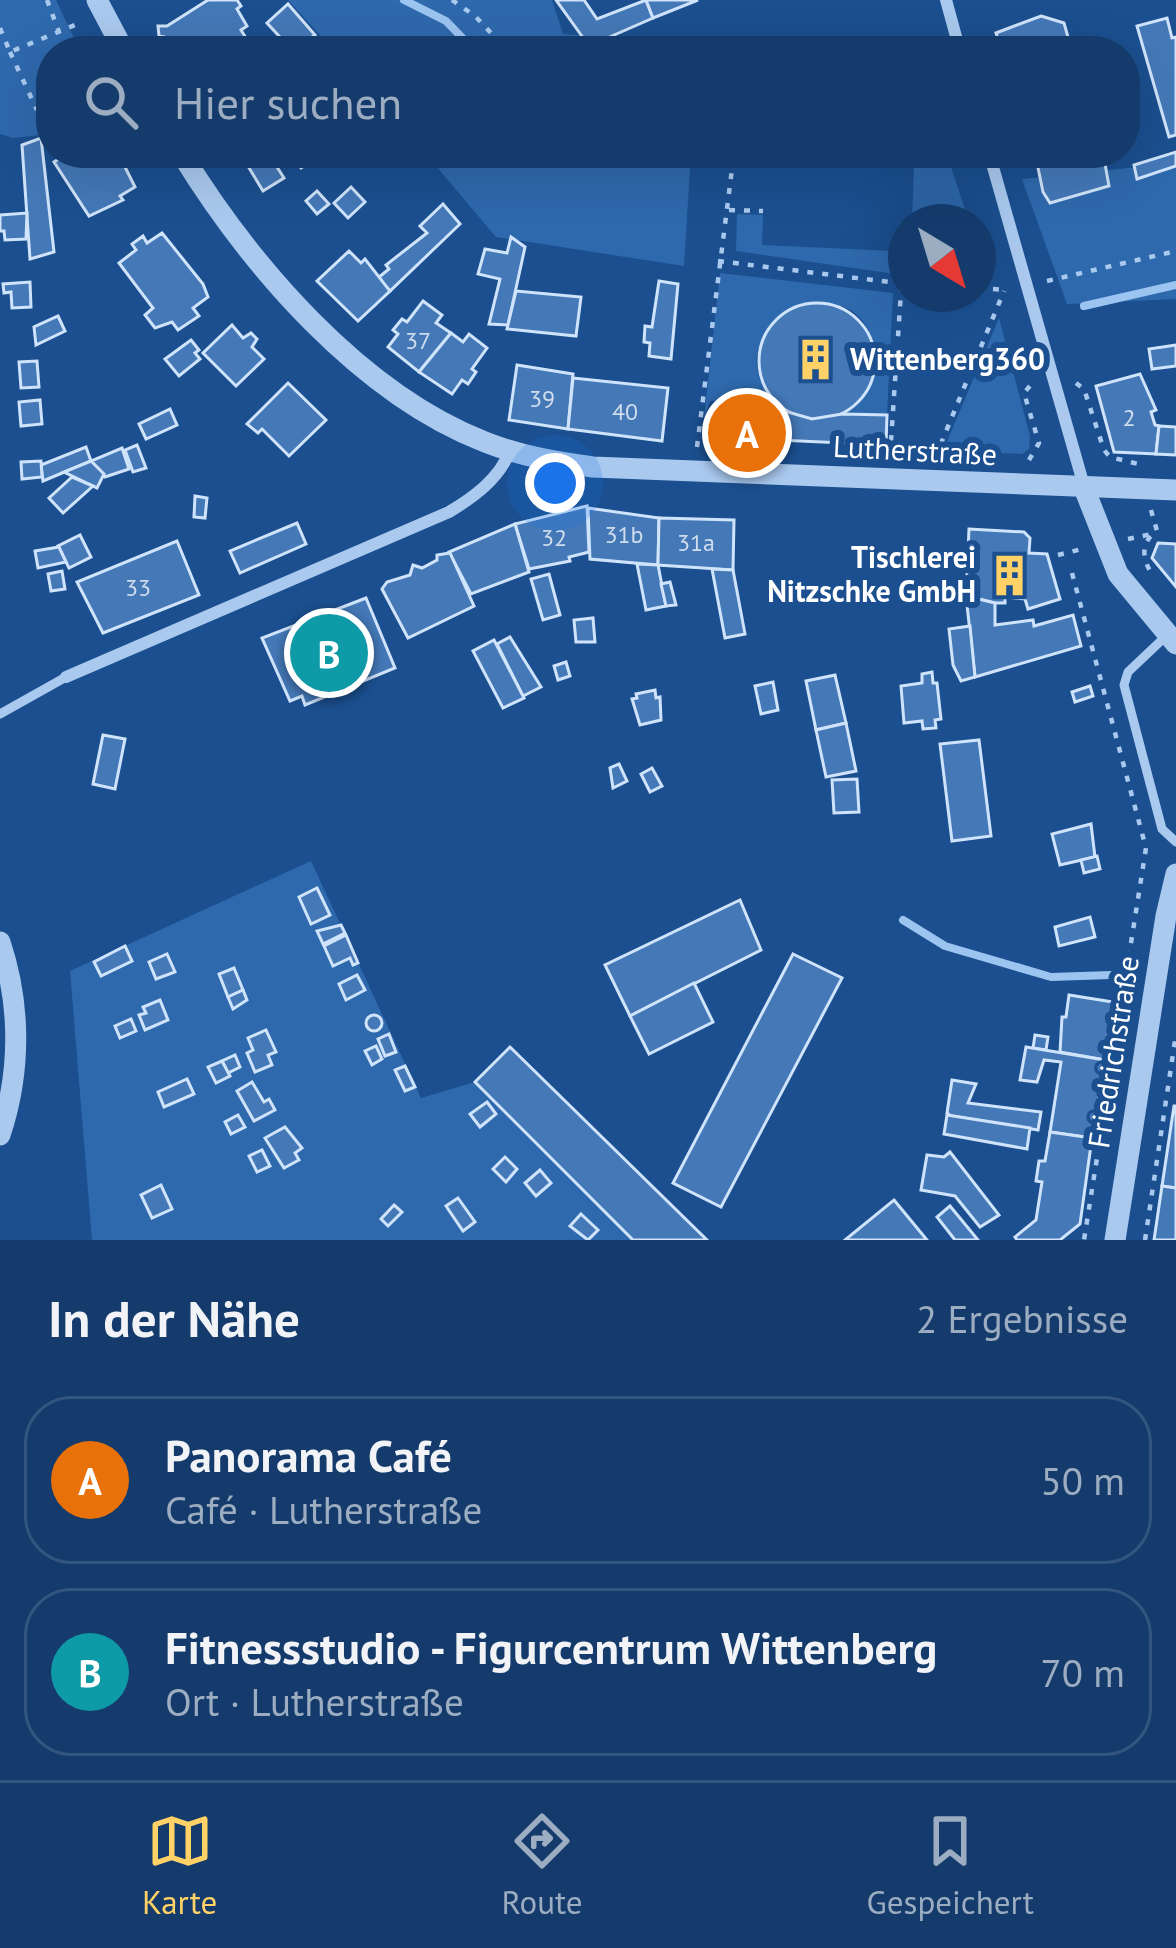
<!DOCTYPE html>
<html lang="de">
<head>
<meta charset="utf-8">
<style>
  :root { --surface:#143b6b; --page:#214673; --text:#f1f3f6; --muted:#9dadc1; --line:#33557e; --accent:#ffd166 }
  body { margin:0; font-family:"PT Sans",sans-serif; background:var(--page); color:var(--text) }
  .compass { position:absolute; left:888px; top:204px; width:108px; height:108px; border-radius:50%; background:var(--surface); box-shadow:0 12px 48px #0002; rotate:142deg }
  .you { position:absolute; left:555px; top:483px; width:42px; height:42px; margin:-30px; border:9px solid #fff; border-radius:50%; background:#1a73e8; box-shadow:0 0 0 18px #1a73e833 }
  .badge { display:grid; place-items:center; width:78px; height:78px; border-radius:50%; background:var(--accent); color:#fff; font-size:39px; font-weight:700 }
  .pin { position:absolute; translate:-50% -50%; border:6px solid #fff; box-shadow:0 3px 12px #0006 }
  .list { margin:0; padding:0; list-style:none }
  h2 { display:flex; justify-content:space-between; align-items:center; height:156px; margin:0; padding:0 48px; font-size:51px }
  h2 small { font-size:39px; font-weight:400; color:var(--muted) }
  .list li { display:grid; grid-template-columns:78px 1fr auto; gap:36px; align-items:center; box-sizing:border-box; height:168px; margin:0 24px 24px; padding:0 24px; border:3px solid var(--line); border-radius:48px }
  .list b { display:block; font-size:45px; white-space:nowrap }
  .list p { margin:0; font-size:39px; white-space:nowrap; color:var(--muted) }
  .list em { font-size:39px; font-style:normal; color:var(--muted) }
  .icon { flex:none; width:66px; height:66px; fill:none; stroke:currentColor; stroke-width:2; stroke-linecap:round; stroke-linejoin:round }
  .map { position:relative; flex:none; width:1176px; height:1240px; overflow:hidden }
  .search { position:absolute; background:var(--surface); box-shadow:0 12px 48px #0002; left:36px; right:36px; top:36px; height:132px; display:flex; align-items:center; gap:30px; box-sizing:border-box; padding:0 42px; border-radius:48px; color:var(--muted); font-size:45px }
  .sheet { height:540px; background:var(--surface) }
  nav { display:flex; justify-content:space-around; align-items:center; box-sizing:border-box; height:168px; border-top:3px solid var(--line); background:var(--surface); font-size:33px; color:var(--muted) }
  nav a { display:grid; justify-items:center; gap:6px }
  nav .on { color:var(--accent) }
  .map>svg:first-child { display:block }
</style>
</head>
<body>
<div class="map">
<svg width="1176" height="1240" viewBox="0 0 1176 1240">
  <rect width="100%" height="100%" fill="#1b4f8f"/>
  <g fill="#2e69ad">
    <polygon points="0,0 56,0 80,51 51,51 51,134 13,138 0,134"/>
    <polygon points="288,0 552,0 563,34 698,43 698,51 334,51"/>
    <polygon points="425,153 691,153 684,266 496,237"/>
    <polygon points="947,155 969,222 912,222 914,165"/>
    <polygon points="1176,163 1176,299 1067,304 1022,179"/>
    <polygon points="737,214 763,215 762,245 894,251 895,274 736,251"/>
    <path d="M720,273L893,293L887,415L842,414C863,400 879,378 875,351C857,245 688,338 788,412L740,410V403L710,401L704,418Z"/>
    <polygon points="999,318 1030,436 1029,449 1022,454 943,451"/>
    <polygon points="311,861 421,1098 475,1082 633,1240 92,1240 70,971"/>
  </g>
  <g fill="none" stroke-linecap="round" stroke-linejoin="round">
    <g stroke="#9cc4f0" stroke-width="8">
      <polyline points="404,0 446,21 475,51"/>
      <polyline points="1084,306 1176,285"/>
      <polyline points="903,920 945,946 1051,977 1111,975"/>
    </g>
  </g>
  <g fill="#4478b7" stroke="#cfe3fa" stroke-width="3">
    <polygon points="208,0 237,0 241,6 237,9 247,26 241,30 251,46 243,51 174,51 165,37 159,36 158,26 167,26"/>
    <polygon points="556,0 584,0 597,19 646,0 653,18 589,46"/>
    <polygon points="646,0 698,0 653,18"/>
    <polygon points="288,4 315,35 292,50 267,23"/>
    <polygon points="1041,16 1064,23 1072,51 1002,51 996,33"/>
    <polygon points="1167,18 1172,38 1176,37 1176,135 1169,137 1137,26"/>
    <polygon points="41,138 54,252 30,259 22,145"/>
    <polygon points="1176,152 1176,166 1137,179 1134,165"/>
    <polygon points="68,153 118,153 135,187 120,196 123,200 89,216 54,162"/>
    <polygon points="240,153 268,153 284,178 263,191"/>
    <polygon points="292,153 318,153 320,156 301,168"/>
    <polygon points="1035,153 1103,153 1109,186 1050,203 1043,192"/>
    <polygon points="351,187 365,202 348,218 334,203"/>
    <polygon points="317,191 329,204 317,214 306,201"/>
    <polygon points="443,204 460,224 390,291 378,278 389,269 386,265 427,233 420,226"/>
    <polygon points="27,213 26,239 5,240 4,231 0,231 0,215"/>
    <polygon points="162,233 203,284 208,297 193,308 199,316 178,330 172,322 155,328 145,315 153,308 119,263 136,250 132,244 143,236 147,243"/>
    <polygon points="511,237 525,247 508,325 489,324 500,279 478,274 485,249 507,253"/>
    <polygon points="349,251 361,263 365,259 390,291 358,321 317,281"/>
    <polygon points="659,281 678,284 671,359 649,356 650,343 644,342 645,326 652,327"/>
    <polygon points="30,282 31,307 12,308 11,292 4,293 3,284"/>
    <polygon points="516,291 581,297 576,336 507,329"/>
    <polygon points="423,301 442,315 436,323 451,333 419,372 388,347 398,334 393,330 402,319 407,322"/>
    <circle cx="817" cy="361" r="58"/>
    <polygon points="58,316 65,331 36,345 34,327"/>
    <polygon points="232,325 243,338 251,333 257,339 252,347 264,359 236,386 203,353"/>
    <polygon points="451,333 463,342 469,334 487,348 472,369 476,372 468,384 462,380 452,394 419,372"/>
    <polygon points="191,340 199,350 195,353 200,359 179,376 165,359"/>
    <polygon points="1176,345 1176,366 1152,369 1149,349"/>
    <polygon points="37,361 39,387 21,388 19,362"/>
    <polygon points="517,365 573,374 568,429 509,420"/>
    <polygon points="1140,374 1156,410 1151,412 1155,425 1159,426 1156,454 1114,452 1096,386"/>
    <polygon points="573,378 668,388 662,441 568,429"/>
    <polygon points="288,383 326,420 289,456 262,429 258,433 247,424"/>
    <polygon points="40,400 42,424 21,426 19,402"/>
    <polygon points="170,409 177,425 146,439 139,424"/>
    <polygon points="740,410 788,412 812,419 842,414 887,415 886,445 738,438"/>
    <polygon points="1159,426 1176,427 1176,455 1156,454"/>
    <polygon points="137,445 146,468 133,472 125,450"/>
    <polygon points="86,447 91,461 43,481 41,465"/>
    <polygon points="122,448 129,469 105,477 91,461"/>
    <polygon points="41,461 42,477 22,479 21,462"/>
    <polygon points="91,461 104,474 97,488 64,472"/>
    <polygon points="72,477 93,486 63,513 49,498"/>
    <polygon points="195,496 207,498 205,518 194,517"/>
    <polygon points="587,506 589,552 569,557 570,561 529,569 515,524"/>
    <polygon points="588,508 659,518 658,565 590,559"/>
    <polygon points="659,518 734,520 733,570 658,565"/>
    <polygon points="297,523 306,544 240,573 230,551"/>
    <polygon points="515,524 529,572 471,594 449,552"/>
    <polygon points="969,529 1024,532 1030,538 1029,553 1047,554 1060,599 1028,609 1025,599 1005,597 1005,603 995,603 966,596"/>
    <polygon points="80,535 91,557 69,568 58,546"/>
    <polygon points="177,541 199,595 103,633 77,582"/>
    <polygon points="1158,543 1176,544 1176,587 1152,558"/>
    <polygon points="59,547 66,562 38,568 35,551"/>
    <polygon points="450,553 474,606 408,638 382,589 387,582 410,575 413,565 422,568 437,560 437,555"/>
    <polygon points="637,564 658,565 666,606 646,610"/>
    <polygon points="712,569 733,570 745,634 725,638"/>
    <polygon points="62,571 65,589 51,591 48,574"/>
    <polygon points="549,574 560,615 543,620 531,579"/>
    <polygon points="670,582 676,605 666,606 661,584"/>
    <polygon points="966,596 995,603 995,625 1033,620 1034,626 1073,615 1081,646 975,677"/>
    <polygon points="366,598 395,668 305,705 302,696 290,701 262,638"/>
    <polygon points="593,618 595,642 576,642 574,620"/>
    <polygon points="970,626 975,677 961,681 953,665 949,629"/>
    <polygon points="510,637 541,687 523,696 497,644"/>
    <polygon points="494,640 524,698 503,708 473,651"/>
    <polygon points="566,662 570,676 558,680 554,666"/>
    <polygon points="932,672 933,683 937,683 941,719 935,720 936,728 923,729 922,721 904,723 901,686 922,683 922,674"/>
    <polygon points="835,675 846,723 816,730 806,681"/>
    <polygon points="773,682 778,710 761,714 755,686"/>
    <polygon points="1090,686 1093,696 1075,702 1072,692"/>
    <polygon points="655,690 656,698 660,697 661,720 640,725 632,699 637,698 636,694"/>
    <polygon points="846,723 856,771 826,777 816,730"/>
    <polygon points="103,735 125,739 115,789 93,784"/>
    <polygon points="979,740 991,836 952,841 940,744"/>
    <polygon points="619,764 627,781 613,788 610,768"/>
    <polygon points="652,768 662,786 650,792 641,774"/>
    <polygon points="857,779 859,812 834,813 832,780"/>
    <polygon points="1091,824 1095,857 1060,865 1052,834"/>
    <polygon points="1097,856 1100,869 1084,873 1081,860"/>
    <polygon points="317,888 330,915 311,924 299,897"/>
    <polygon points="740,900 761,950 630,1016 605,965"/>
    <polygon points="1090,917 1095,937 1059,946 1055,927"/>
    <polygon points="341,925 345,933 323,944 317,931"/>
    <polygon points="346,935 358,963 353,965 350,958 333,966 324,946"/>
    <polygon points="125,946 132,961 101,976 94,962"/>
    <polygon points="167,954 175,972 156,979 149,962"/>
    <polygon points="793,954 842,978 721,1207 673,1183"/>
    <polygon points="234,968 243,990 228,997 219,974"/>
    <polygon points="357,975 365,990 346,1000 339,984"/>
    <polygon points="694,983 713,1022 649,1054 630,1016"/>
    <polygon points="243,990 247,1000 233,1009 228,997"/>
    <polygon points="1069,995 1113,1002 1105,1060 1060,1052 1062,1017 1066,1017"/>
    <polygon points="160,1000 168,1020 145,1030 139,1015 146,1013 143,1007"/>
    <circle cx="374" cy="1023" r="8"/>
    <polygon points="131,1019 136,1031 120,1038 115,1026"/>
    <polygon points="266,1030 276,1052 268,1055 272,1065 255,1072 247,1053 253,1050 248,1038"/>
    <polygon points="389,1034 396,1052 385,1056 378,1039"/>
    <polygon points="1035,1035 1048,1037 1046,1050 1033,1048"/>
    <polygon points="376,1046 382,1059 372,1065 365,1051"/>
    <polygon points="510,1047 707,1240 633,1240 475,1082"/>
    <polygon points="1026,1047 1105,1060 1092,1138 1050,1132 1061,1062 1044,1060 1037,1082 1020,1080"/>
    <polygon points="235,1055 240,1067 228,1073 222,1061"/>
    <polygon points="222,1061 230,1076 216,1083 208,1067"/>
    <polygon points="405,1066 415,1087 405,1091 395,1070"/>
    <polygon points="187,1079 194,1094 164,1107 158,1092"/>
    <polygon points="952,1080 976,1084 968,1103 1041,1112 1038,1130 951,1116 947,1113"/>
    <polygon points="252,1082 264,1102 269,1099 275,1110 254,1121 237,1091"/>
    <polygon points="487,1102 496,1114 480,1127 470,1114"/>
    <polygon points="1174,1106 1176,1106 1176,1188 1162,1186"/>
    <polygon points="238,1115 245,1127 231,1134 225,1122"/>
    <polygon points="947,1115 1030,1128 1027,1149 944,1134"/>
    <polygon points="285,1127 302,1148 295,1153 299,1160 284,1168 265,1138"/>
    <polygon points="1050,1132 1092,1138 1080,1224 1060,1240 1017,1240 1015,1237 1036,1220 1042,1182 1036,1181 1039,1161 1045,1161"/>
    <polygon points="262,1150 270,1166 257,1172 249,1156"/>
    <polygon points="950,1152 999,1215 980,1227 955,1196 921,1190 927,1155 944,1157"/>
    <polygon points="505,1157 517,1169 506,1182 493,1169"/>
    <polygon points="540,1170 551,1183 536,1196 525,1183"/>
    <polygon points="161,1185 172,1209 152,1218 141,1195"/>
    <polygon points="1162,1186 1176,1188 1176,1240 1154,1240"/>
    <polygon points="458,1198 475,1222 463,1231 446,1206"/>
    <polygon points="894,1200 927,1240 845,1240"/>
    <polygon points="394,1205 402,1212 388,1226 381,1219"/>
    <polygon points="950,1206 978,1240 955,1240 937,1217"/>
    <polygon points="581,1214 598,1230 588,1240 570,1226"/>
  </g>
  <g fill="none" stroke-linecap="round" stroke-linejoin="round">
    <g stroke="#a9c9ee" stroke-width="4.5" stroke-dasharray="6 9" stroke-linecap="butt">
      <polyline points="47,0 59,32"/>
      <polyline points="452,0 475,16 508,51"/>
      <polyline points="0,28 10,52 75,25"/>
      <polyline points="721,51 742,38"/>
      <polyline points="10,52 37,110"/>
      <polyline points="729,210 763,211"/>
      <polyline points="718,261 906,284"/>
      <polyline points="1047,281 1176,251"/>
      <polyline points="978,288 1008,290"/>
      <polyline points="1076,383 1084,389 1104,450 1110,457 1138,464"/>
      <polyline points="697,447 734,153"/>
      <polyline points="890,456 905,232 901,217"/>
      <polyline points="935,458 1004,291"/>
      <polyline points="1029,460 1039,443 1024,393 1035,380"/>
      <path d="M1151,510L1157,531C1140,542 1142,559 1152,574"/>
      <polyline points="1128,539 1152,534"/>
      <polyline points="1058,555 1082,549"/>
      <polyline points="1072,573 1146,848 1084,1240"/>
      <polyline points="1145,1240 1176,1034"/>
    </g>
    <g stroke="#a9c9ee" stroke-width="9">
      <polyline points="1166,636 1128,672 1124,685 1162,829 1176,842"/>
      <polyline points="0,714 66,677"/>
    </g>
    <g stroke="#a9c9ee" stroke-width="12">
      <polyline points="946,0 960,51"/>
      <polyline points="989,153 1084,486"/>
      <path d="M66,677L449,512C474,497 499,479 510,451"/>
    </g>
    <g stroke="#a9c9ee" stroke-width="21">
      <polyline points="97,0 124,51"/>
      <path d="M181,153C250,265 359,393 485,442C520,456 556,462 593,467L1176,490"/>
      <polyline points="1084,488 1118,574 1176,644"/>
      <path d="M0,942C21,1005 21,1072 0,1135"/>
      <polyline points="1115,1240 1166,916 1176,874"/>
    </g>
  </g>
  <defs>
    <symbol id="building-bare" viewBox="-9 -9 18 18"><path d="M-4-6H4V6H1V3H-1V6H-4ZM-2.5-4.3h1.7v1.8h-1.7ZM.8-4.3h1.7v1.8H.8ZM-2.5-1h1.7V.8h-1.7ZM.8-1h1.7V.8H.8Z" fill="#ffd166" stroke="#1b4f8f" stroke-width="2.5" paint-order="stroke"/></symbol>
  </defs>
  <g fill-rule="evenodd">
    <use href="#building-bare" x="786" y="330" width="59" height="59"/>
    <use href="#building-bare" x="980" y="546" width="59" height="59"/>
  </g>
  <g text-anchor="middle" stroke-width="12" stroke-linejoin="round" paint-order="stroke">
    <g font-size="24" fill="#d0dded">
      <text x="418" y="349">37</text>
      <text x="542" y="407">39</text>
      <text x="625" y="420">40</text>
      <text x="1129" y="426">2</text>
      <text x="624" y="543">31b</text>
      <text x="554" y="546">32</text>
      <text x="696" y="551">31a</text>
      <text x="138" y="596">33</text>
    </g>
    <g font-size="30" font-weight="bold" fill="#fff" stroke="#1b4f8f" text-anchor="start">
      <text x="850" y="370">Wittenberg360</text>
      <text x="976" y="568" text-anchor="end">Tischlerei<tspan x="976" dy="34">Nitzschke GmbH</tspan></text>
    </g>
    <g font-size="30" fill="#fff" stroke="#1b4f8f">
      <text transform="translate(915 451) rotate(3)" y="10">Lutherstraße</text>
      <text transform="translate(1114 1052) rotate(-81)" y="10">Friedrichstraße</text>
    </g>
  </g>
</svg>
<svg class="compass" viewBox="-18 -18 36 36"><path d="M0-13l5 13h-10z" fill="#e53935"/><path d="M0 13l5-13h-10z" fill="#9dadc1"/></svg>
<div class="you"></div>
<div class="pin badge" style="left:747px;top:433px;background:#e8710a">A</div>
<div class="pin badge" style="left:329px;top:653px;background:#0f9aa8">B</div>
<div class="search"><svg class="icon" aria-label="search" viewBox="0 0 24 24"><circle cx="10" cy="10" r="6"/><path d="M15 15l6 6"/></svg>Hier suchen</div>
</div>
<section class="sheet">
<h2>In der Nähe<small>2 Ergebnisse</small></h2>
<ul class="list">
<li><span class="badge" style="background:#e8710a">A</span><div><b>Panorama Café</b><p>Café · Lutherstraße</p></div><em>50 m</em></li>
<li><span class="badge" style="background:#0f9aa8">B</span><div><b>Fitnessstudio - Figurcentrum Wittenberg</b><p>Ort · Lutherstraße</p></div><em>70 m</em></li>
</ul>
</section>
<nav>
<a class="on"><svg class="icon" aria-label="map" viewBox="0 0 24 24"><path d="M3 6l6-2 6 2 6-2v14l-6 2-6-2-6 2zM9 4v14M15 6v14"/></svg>Karte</a>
<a><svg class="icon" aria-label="directions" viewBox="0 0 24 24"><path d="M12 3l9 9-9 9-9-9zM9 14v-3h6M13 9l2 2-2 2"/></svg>Route</a>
<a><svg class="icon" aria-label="saved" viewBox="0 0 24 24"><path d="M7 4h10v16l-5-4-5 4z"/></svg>Gespeichert</a>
</nav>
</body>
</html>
